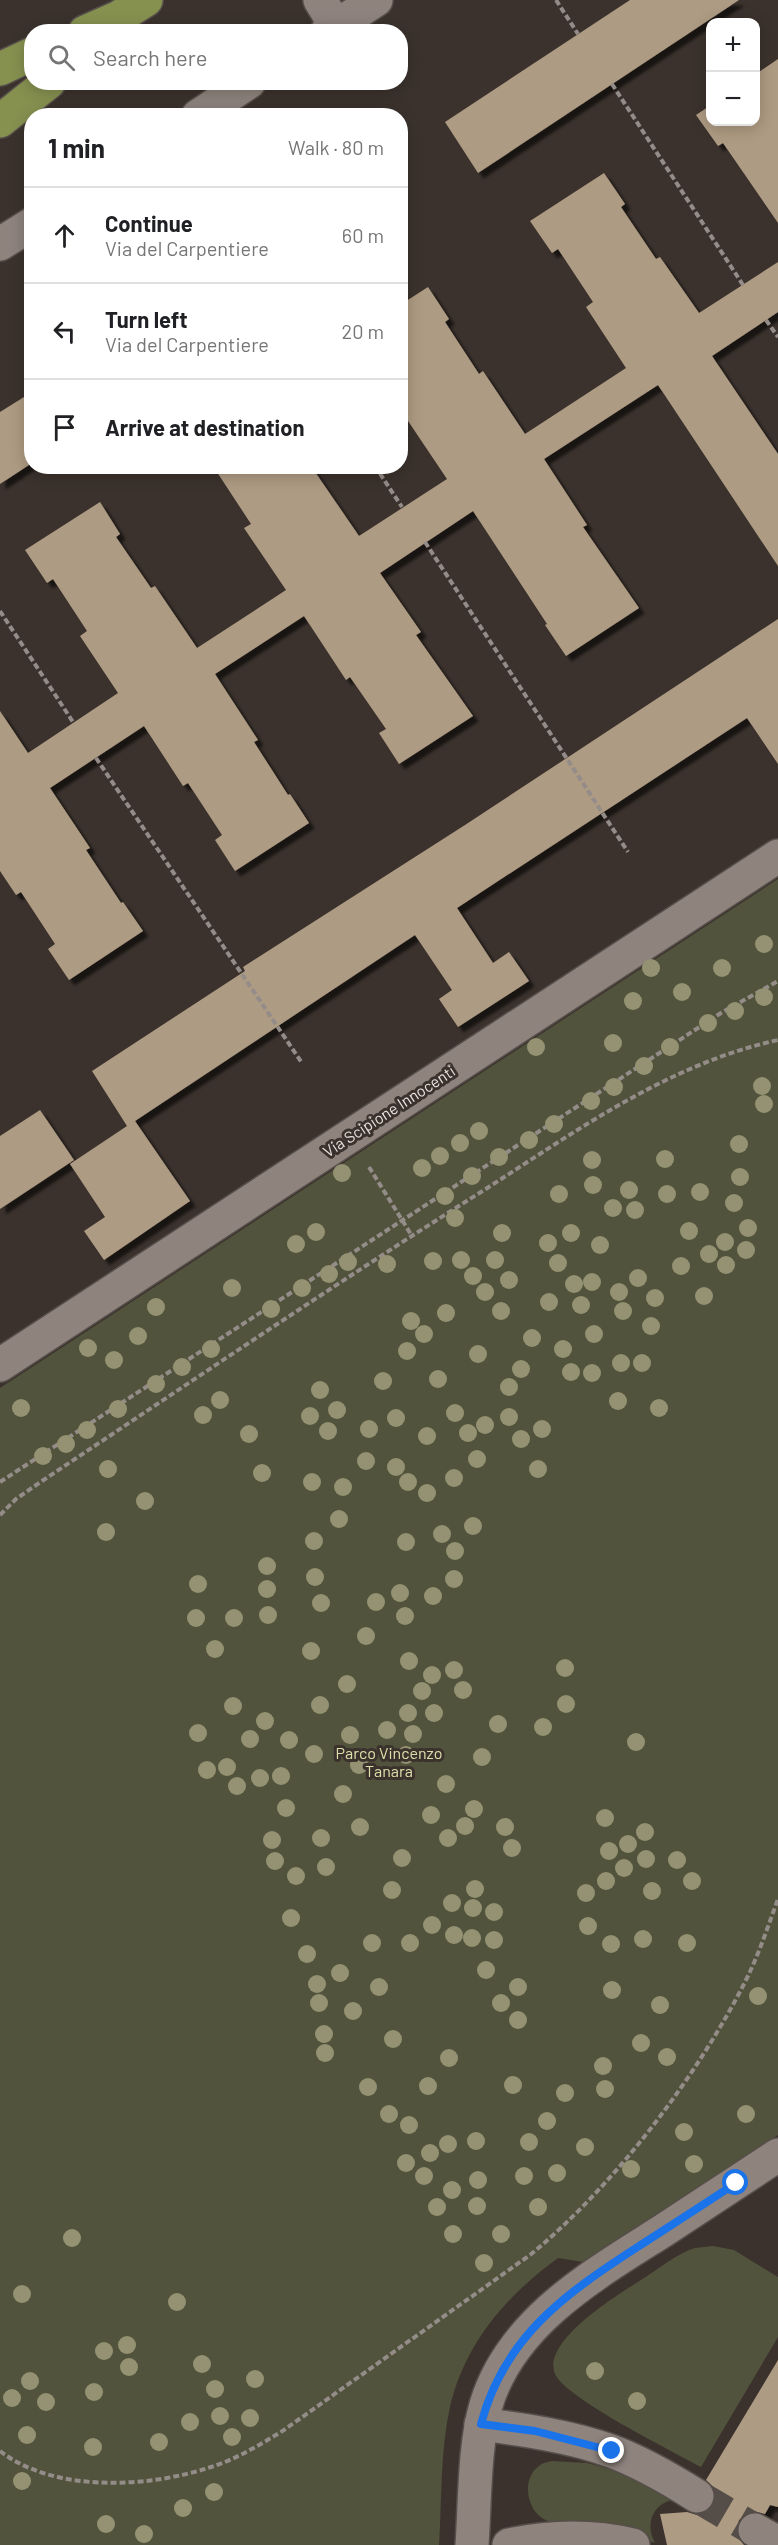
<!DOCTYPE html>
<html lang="en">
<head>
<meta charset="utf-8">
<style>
  :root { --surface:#fff; --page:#f2f2f2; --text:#202124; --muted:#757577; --line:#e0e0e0 }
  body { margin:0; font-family:Barlow,sans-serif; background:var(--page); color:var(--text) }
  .controls { position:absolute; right:18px; top:18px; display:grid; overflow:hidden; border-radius:12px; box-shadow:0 3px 15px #0003 }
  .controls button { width:54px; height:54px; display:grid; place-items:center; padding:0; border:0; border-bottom:2px solid var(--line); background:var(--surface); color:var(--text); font:30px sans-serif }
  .stop { position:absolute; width:18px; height:18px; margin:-14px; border:4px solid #1a73e8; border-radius:50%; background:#fff }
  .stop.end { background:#1a73e8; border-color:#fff; box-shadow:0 2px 6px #0008 }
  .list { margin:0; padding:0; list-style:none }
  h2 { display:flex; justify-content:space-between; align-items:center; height:78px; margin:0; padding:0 24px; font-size:26px }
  h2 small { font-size:20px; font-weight:400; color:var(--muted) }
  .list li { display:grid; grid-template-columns:39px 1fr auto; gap:18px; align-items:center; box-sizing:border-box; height:96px; padding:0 24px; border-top:2px solid var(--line) }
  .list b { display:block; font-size:22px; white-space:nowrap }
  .list p { margin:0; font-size:20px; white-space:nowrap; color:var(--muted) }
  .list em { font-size:20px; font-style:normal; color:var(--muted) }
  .icon { flex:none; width:33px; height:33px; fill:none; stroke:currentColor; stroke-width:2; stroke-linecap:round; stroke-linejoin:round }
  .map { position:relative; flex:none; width:778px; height:2545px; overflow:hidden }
  .search { position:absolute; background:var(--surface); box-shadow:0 3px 15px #0003; left:24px; top:24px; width:384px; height:66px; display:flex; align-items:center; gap:15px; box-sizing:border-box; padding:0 21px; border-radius:24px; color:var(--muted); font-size:22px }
  .panel { position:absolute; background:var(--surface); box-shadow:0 3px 15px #0003; left:24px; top:108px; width:384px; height:366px; border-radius:24px }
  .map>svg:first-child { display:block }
</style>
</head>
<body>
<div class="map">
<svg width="778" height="2545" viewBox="0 0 778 2545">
  <defs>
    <filter id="shadow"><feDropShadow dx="5.5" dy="5.5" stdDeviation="1.5" flood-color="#0009"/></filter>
  </defs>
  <rect width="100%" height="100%" fill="#3b322d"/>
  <g fill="#51533c">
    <path d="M778,879V2135L692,2194L583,2262L558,2258C506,2296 465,2343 450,2407C440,2452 442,2500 439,2545H0V1388Z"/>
    <path d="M713,2246L734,2250L778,2277V2337L701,2467C674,2452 565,2398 555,2374C541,2340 621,2293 644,2278C660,2268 676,2254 695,2248C701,2247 707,2247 713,2246Z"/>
    <path d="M552,2461L587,2463L632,2475L672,2500C652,2505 645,2524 655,2543C631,2533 604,2531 578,2527C566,2525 552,2525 542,2518C526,2507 522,2478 539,2466C542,2463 548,2462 552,2461Z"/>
  </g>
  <g fill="#ae9b83" filter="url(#shadow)">
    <polygon points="630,0 739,0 478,173 445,122"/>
    <polygon points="778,59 778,223 723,143 718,146 696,115 711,105 711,122 756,122 756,74"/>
    <polygon points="604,173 625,204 621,207 656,259 660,257 699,313 778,262 778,312 712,356 778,454 778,566 658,385 544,459 587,525 583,527 639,608 566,656 545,625 547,624 473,511 380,573 421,632 416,635 473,716 399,764 379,733 386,729 350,677 346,680 304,616 215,674 258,740 254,742 288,795 290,794 309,823 235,871 215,840 222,835 188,783 183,786 144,726 50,788 90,848 86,850 121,903 123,902 143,931 69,980 48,949 55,944 21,892 16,895 0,871 0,711 28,753 118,693 80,636 87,631 53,579 47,583 25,550 100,502 120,534 116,537 151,588 155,586 197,648 286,590 244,528 251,524 213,466 311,466 359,536 447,479 400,409 400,305 428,287 449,319 445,322 479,374 483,371 525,434 626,368 586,307 593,302 558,249 552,253 530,221"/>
    <polygon points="32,392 32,463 0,484 0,412"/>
    <polygon points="778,619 778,764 747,718 457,908 493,963 509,952 529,981 458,1027 439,999 452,990 415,935 135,1121 190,1201 104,1260 84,1231 105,1217 70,1164 127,1126 92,1071 245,971 243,967 465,825"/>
    <polygon points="40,1110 74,1160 0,1209 0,1136"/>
    <polygon points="778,2360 778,2507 770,2505 765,2514 754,2511 746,2514 739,2520 736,2531 739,2539 744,2545 667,2545 660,2514 687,2512 697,2515 705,2513 713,2506 716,2497 714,2488 706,2480"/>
  </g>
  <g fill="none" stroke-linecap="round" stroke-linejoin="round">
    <polyline stroke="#554d48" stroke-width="33" stroke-dasharray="33 16" stroke-linecap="butt" points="697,2496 755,2530"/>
    <defs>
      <g id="minor">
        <polyline points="320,0 336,26"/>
        <polyline points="327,32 376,0"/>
        <polyline points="198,116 249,82"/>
        <polyline points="0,244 32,224"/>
        <polyline points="0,1365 778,856"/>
        <path d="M481,2424C525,2430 569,2436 611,2451C641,2462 670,2479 697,2496"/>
        <polyline points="755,2530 778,2543"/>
        <path d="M472,2545C475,2502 474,2445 486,2405C511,2321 595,2274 664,2230C702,2205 740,2180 778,2155"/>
        <path d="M509,2545C551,2536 591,2535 633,2545"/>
      </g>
      <g id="major">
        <polyline points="85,32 119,17 146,0"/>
        <polyline points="0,69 32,54"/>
        <polyline points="0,121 49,82"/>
      </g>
    </defs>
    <use href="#minor" stroke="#564e4a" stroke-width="36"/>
    <use href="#major" stroke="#564e4a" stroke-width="36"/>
    <g stroke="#948c88" stroke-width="4" stroke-dasharray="6 3" stroke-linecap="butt">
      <polyline points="556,0 578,34"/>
      <polyline points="612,84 743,285"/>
      <polyline points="766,320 778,337"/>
      <polyline points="375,466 402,507"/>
      <polyline points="425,542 628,852"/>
      <polyline points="0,611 73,722"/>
      <polyline points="96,758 302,1063"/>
      <polyline points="369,1167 412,1236"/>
      <polyline points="0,1482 721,1013 778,981"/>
      <path d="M0,1515L16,1499L42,1481C188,1384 333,1285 481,1192C575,1132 668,1064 778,1040"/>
      <path d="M0,2451C54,2493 148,2488 211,2467C237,2459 261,2444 284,2430L530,2255C614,2186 697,2077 746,1980C759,1954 768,1926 778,1899"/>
    </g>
    <use href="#minor" stroke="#8e837d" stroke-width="33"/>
    <use href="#major" stroke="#869150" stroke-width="33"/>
  </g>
  <g fill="#949272">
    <circle cx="764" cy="944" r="9"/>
    <circle cx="651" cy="968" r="9"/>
    <circle cx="722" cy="968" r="9"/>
    <circle cx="682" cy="992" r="9"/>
    <circle cx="764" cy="997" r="9"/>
    <circle cx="633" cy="1001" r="9"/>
    <circle cx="735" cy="1011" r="9"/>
    <circle cx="708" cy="1023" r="9"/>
    <circle cx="613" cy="1043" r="9"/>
    <circle cx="536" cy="1047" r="9"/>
    <circle cx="670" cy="1047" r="9"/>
    <circle cx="644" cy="1066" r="9"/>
    <circle cx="762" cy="1086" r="9"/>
    <circle cx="614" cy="1087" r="9"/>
    <circle cx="591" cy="1101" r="9"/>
    <circle cx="764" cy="1104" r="9"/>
    <circle cx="554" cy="1124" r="9"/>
    <circle cx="479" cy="1131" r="9"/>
    <circle cx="529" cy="1140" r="9"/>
    <circle cx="460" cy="1143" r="9"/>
    <circle cx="739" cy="1144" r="9"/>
    <circle cx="440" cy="1156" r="9"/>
    <circle cx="499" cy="1157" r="9"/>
    <circle cx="665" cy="1159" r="9"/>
    <circle cx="592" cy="1160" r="9"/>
    <circle cx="422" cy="1168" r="9"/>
    <circle cx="342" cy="1173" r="9"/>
    <circle cx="472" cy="1176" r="9"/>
    <circle cx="740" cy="1177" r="9"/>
    <circle cx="593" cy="1185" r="9"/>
    <circle cx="629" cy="1190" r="9"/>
    <circle cx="700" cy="1192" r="9"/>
    <circle cx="559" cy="1194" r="9"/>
    <circle cx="667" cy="1194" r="9"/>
    <circle cx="445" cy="1196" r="9"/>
    <circle cx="734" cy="1203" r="9"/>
    <circle cx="613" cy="1208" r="9"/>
    <circle cx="635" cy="1210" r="9"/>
    <circle cx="455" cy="1218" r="9"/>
    <circle cx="748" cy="1228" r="9"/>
    <circle cx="689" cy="1231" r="9"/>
    <circle cx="316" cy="1232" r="9"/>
    <circle cx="502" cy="1233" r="9"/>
    <circle cx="571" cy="1233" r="9"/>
    <circle cx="725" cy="1242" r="9"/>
    <circle cx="548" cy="1243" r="9"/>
    <circle cx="296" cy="1244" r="9"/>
    <circle cx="600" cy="1245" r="9"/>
    <circle cx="746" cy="1250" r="9"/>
    <circle cx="709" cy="1254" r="9"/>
    <circle cx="461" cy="1260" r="9"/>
    <circle cx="495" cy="1260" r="9"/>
    <circle cx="433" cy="1261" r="9"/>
    <circle cx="348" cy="1262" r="9"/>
    <circle cx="558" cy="1263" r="9"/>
    <circle cx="387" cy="1264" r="9"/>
    <circle cx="726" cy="1265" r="9"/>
    <circle cx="681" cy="1266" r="9"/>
    <circle cx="329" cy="1274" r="9"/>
    <circle cx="473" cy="1276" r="9"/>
    <circle cx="638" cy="1278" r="9"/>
    <circle cx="509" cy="1280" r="9"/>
    <circle cx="592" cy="1282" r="9"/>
    <circle cx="574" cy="1284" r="9"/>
    <circle cx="232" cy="1288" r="9"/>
    <circle cx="302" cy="1288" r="9"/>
    <circle cx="485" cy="1292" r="9"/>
    <circle cx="619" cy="1292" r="9"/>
    <circle cx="704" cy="1296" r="9"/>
    <circle cx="655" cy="1298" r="9"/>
    <circle cx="549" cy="1302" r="9"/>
    <circle cx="581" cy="1305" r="9"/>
    <circle cx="156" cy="1307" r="9"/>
    <circle cx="271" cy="1309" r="9"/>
    <circle cx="501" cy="1311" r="9"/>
    <circle cx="623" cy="1311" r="9"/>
    <circle cx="446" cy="1313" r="9"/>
    <circle cx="411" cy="1321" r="9"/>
    <circle cx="651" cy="1326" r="9"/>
    <circle cx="424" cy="1334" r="9"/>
    <circle cx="594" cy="1334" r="9"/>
    <circle cx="138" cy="1336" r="9"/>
    <circle cx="532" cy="1338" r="9"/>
    <circle cx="88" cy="1348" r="9"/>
    <circle cx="211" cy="1349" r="9"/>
    <circle cx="563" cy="1349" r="9"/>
    <circle cx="407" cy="1351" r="9"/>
    <circle cx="478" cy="1354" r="9"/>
    <circle cx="114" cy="1360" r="9"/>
    <circle cx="621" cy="1363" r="9"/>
    <circle cx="642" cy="1363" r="9"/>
    <circle cx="182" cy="1367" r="9"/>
    <circle cx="521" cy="1369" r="9"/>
    <circle cx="571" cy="1372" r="9"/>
    <circle cx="592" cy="1373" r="9"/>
    <circle cx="438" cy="1379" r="9"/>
    <circle cx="383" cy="1381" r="9"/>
    <circle cx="156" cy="1384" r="9"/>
    <circle cx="509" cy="1387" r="9"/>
    <circle cx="320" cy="1390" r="9"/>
    <circle cx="220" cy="1400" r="9"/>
    <circle cx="618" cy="1401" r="9"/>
    <circle cx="21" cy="1408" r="9"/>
    <circle cx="659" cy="1408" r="9"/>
    <circle cx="118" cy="1409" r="9"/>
    <circle cx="337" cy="1410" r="9"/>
    <circle cx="455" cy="1413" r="9"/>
    <circle cx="203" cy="1415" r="9"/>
    <circle cx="310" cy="1416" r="9"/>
    <circle cx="509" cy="1417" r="9"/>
    <circle cx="396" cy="1418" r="9"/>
    <circle cx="485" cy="1425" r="9"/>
    <circle cx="369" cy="1429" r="9"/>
    <circle cx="542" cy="1429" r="9"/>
    <circle cx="87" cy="1430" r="9"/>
    <circle cx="328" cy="1431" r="9"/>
    <circle cx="468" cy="1433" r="9"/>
    <circle cx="249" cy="1434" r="9"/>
    <circle cx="427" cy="1436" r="9"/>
    <circle cx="521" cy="1439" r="9"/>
    <circle cx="66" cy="1444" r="9"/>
    <circle cx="43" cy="1456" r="9"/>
    <circle cx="477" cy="1459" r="9"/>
    <circle cx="366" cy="1461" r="9"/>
    <circle cx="396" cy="1467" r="9"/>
    <circle cx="108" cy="1469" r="9"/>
    <circle cx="538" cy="1469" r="9"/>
    <circle cx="262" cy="1473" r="9"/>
    <circle cx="454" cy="1478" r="9"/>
    <circle cx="312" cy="1482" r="9"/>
    <circle cx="408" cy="1482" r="9"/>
    <circle cx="343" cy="1487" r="9"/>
    <circle cx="427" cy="1493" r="9"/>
    <circle cx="145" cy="1501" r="9"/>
    <circle cx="339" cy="1519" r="9"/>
    <circle cx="473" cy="1526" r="9"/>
    <circle cx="106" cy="1532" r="9"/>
    <circle cx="442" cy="1534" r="9"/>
    <circle cx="314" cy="1541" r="9"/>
    <circle cx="406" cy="1542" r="9"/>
    <circle cx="455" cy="1551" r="9"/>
    <circle cx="267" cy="1566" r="9"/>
    <circle cx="315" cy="1577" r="9"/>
    <circle cx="454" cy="1579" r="9"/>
    <circle cx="198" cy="1584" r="9"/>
    <circle cx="267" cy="1589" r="9"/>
    <circle cx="400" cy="1593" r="9"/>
    <circle cx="433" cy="1596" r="9"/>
    <circle cx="376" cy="1602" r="9"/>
    <circle cx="321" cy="1603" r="9"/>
    <circle cx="268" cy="1615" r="9"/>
    <circle cx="405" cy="1616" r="9"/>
    <circle cx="196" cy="1618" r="9"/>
    <circle cx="234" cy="1618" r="9"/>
    <circle cx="366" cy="1636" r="9"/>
    <circle cx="215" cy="1649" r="9"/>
    <circle cx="311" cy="1651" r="9"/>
    <circle cx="409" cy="1661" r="9"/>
    <circle cx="565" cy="1668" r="9"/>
    <circle cx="454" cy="1670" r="9"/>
    <circle cx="432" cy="1675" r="9"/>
    <circle cx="347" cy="1684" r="9"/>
    <circle cx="463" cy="1690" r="9"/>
    <circle cx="422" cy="1691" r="9"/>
    <circle cx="566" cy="1704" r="9"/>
    <circle cx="320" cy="1705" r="9"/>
    <circle cx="233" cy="1706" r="9"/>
    <circle cx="408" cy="1713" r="9"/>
    <circle cx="434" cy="1713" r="9"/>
    <circle cx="265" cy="1721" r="9"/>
    <circle cx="498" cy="1724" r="9"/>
    <circle cx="543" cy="1727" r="9"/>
    <circle cx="387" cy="1730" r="9"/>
    <circle cx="198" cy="1733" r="9"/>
    <circle cx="413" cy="1734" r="9"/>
    <circle cx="350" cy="1735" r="9"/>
    <circle cx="250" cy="1739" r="9"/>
    <circle cx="289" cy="1740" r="9"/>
    <circle cx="636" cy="1742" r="9"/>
    <circle cx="314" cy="1754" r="9"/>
    <circle cx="406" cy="1755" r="9"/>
    <circle cx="482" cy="1757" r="9"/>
    <circle cx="359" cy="1765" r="9"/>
    <circle cx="227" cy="1767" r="9"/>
    <circle cx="207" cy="1770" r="9"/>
    <circle cx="281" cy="1776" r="9"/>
    <circle cx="260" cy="1778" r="9"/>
    <circle cx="446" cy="1784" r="9"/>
    <circle cx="237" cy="1786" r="9"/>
    <circle cx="343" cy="1794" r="9"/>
    <circle cx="286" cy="1808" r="9"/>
    <circle cx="474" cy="1809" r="9"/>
    <circle cx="431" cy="1815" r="9"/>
    <circle cx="605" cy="1818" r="9"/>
    <circle cx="465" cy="1826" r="9"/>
    <circle cx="360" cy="1827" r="9"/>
    <circle cx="505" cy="1827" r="9"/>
    <circle cx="645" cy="1832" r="9"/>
    <circle cx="321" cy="1838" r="9"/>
    <circle cx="448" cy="1838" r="9"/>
    <circle cx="272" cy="1840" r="9"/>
    <circle cx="628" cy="1844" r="9"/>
    <circle cx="512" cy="1848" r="9"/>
    <circle cx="609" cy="1851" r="9"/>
    <circle cx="402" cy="1858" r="9"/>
    <circle cx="646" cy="1859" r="9"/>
    <circle cx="677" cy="1860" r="9"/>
    <circle cx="275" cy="1861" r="9"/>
    <circle cx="326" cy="1867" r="9"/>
    <circle cx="624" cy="1868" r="9"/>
    <circle cx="296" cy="1876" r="9"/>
    <circle cx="606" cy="1881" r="9"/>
    <circle cx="692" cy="1881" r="9"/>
    <circle cx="475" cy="1889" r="9"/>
    <circle cx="392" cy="1890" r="9"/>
    <circle cx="652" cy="1891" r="9"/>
    <circle cx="586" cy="1893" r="9"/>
    <circle cx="452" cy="1903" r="9"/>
    <circle cx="473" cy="1908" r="9"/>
    <circle cx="494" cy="1912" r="9"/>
    <circle cx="291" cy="1918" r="9"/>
    <circle cx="432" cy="1925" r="9"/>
    <circle cx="588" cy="1926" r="9"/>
    <circle cx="454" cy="1935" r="9"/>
    <circle cx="472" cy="1938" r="9"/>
    <circle cx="643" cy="1939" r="9"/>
    <circle cx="494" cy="1940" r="9"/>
    <circle cx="372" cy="1943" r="9"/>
    <circle cx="410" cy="1943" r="9"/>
    <circle cx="687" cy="1943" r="9"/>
    <circle cx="611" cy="1944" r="9"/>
    <circle cx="307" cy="1954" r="9"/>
    <circle cx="486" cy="1970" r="9"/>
    <circle cx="340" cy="1973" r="9"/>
    <circle cx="317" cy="1984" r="9"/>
    <circle cx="379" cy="1987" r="9"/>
    <circle cx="518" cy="1987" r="9"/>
    <circle cx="612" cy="1990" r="9"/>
    <circle cx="758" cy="1996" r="9"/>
    <circle cx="319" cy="2003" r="9"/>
    <circle cx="501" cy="2003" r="9"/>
    <circle cx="660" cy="2005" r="9"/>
    <circle cx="353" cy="2011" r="9"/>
    <circle cx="518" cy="2020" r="9"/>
    <circle cx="324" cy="2034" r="9"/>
    <circle cx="393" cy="2039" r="9"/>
    <circle cx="641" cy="2043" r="9"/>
    <circle cx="325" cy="2053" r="9"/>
    <circle cx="667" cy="2057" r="9"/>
    <circle cx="449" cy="2058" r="9"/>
    <circle cx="603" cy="2066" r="9"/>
    <circle cx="513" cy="2085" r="9"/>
    <circle cx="428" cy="2086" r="9"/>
    <circle cx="368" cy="2087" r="9"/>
    <circle cx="605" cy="2089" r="9"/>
    <circle cx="565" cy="2093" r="9"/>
    <circle cx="389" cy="2114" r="9"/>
    <circle cx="746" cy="2114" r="9"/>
    <circle cx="547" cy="2121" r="9"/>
    <circle cx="409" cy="2125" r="9"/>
    <circle cx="684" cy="2132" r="9"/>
    <circle cx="476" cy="2141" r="9"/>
    <circle cx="529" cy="2142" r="9"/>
    <circle cx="448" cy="2144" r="9"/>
    <circle cx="585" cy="2147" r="9"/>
    <circle cx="430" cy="2153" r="9"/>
    <circle cx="406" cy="2163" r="9"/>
    <circle cx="694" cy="2164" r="9"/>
    <circle cx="631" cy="2169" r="9"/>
    <circle cx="557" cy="2173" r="9"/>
    <circle cx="424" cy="2176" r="9"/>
    <circle cx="524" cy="2176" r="9"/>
    <circle cx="478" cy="2180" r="9"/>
    <circle cx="452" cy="2190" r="9"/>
    <circle cx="477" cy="2206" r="9"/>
    <circle cx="437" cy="2207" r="9"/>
    <circle cx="538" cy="2207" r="9"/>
    <circle cx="453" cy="2234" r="9"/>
    <circle cx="501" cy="2234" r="9"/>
    <circle cx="72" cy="2238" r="9"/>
    <circle cx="484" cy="2263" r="9"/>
    <circle cx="22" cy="2294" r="9"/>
    <circle cx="177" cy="2302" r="9"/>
    <circle cx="127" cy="2345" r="9"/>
    <circle cx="104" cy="2351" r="9"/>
    <circle cx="202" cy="2364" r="9"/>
    <circle cx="129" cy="2367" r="9"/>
    <circle cx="595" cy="2371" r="9"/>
    <circle cx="255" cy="2379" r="9"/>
    <circle cx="30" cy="2381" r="9"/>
    <circle cx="215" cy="2389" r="9"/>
    <circle cx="94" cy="2392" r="9"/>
    <circle cx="12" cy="2398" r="9"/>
    <circle cx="637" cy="2401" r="9"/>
    <circle cx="46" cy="2402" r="9"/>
    <circle cx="220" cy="2416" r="9"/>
    <circle cx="250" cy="2418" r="9"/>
    <circle cx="190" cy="2422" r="9"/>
    <circle cx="27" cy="2435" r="9"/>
    <circle cx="232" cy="2437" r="9"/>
    <circle cx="159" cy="2442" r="9"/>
    <circle cx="93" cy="2447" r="9"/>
    <circle cx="22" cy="2481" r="9"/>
    <circle cx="214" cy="2492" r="9"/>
    <circle cx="183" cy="2508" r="9"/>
    <circle cx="106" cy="2524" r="9"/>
    <circle cx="144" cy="2534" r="9"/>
  </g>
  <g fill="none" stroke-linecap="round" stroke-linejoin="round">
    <path stroke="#1a73e8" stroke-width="8" d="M612,2451L535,2431L481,2424C504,2337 565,2294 636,2248C670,2226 703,2205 736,2183"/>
  </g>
  <g text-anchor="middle" stroke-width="6" stroke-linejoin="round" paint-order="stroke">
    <g font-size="16" fill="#eae4e1" stroke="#3b322d">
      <text transform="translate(389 1111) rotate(-33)" y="6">Via Scipione Innocenti</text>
    </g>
    <g font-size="16" fill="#dce0ab" stroke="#3b322d">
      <text x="389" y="1759">Parco Vincenzo<tspan x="389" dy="18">Tanara</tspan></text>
    </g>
  </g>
</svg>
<div class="controls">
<button>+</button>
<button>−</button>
</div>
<div class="stop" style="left:736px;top:2183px"></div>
<div class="stop end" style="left:612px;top:2451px"></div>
<div class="search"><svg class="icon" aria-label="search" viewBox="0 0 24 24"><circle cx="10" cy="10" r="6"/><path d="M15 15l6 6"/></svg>Search here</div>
<section class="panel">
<h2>1 min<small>Walk · 80 m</small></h2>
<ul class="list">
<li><svg class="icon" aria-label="ahead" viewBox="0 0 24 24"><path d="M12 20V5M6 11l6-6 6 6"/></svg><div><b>Continue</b><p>Via del Carpentiere</p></div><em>60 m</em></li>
<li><svg class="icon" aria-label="left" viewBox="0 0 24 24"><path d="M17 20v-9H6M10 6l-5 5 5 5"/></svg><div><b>Turn left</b><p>Via del Carpentiere</p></div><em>20 m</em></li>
<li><svg class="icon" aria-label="arrive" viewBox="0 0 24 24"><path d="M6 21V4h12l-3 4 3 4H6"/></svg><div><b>Arrive at destination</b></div></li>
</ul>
</section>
</div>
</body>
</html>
